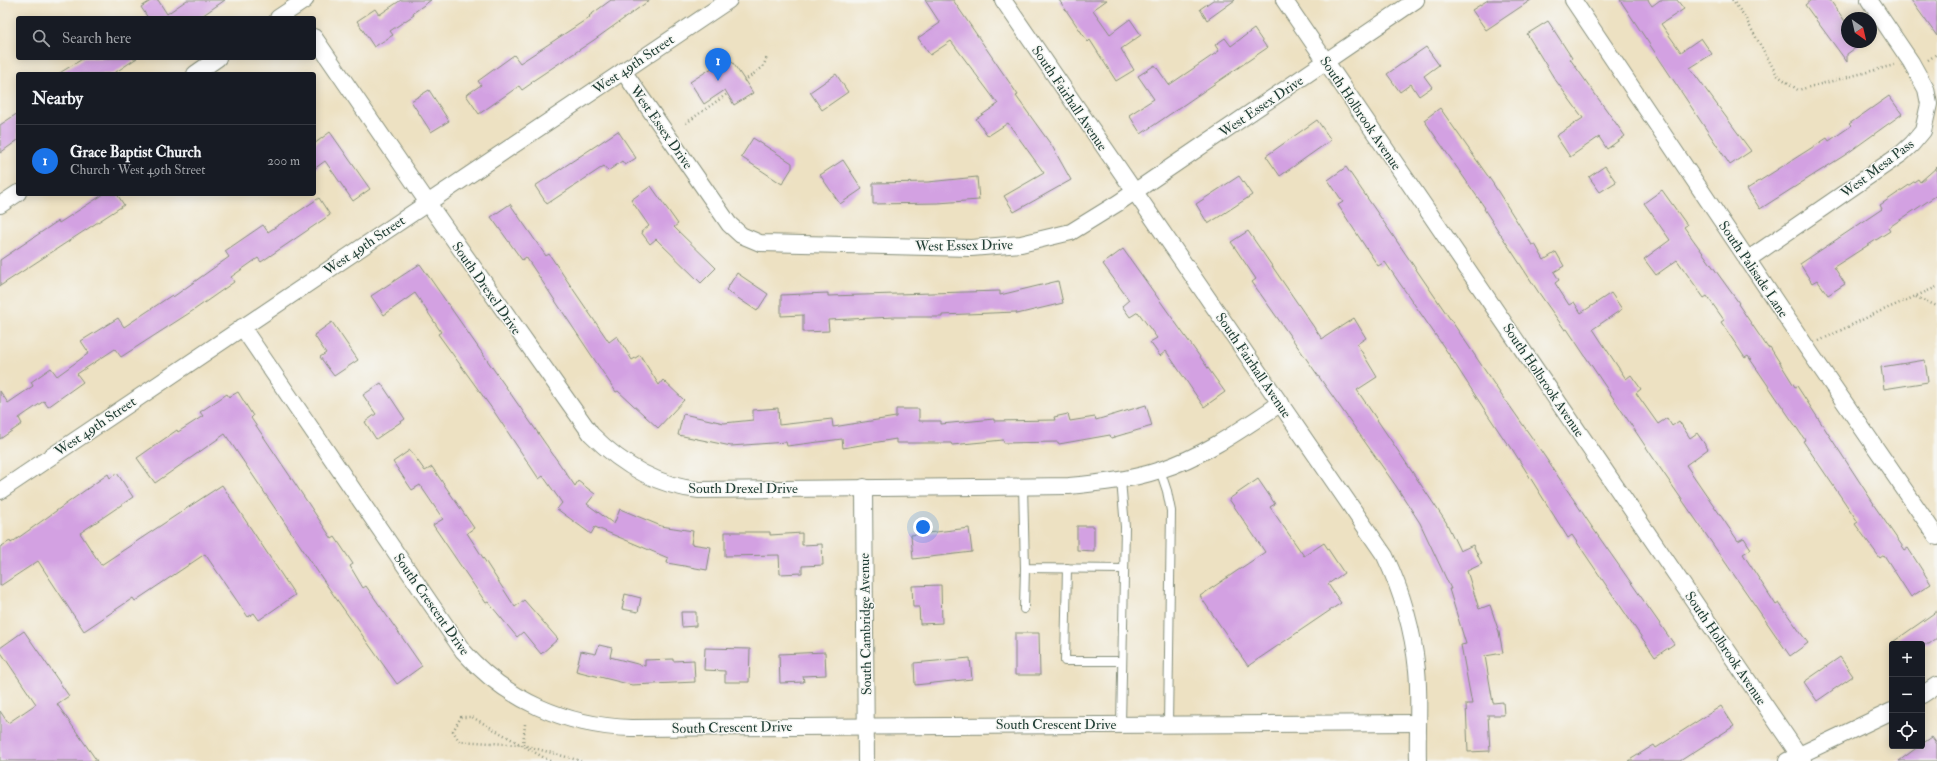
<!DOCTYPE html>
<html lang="en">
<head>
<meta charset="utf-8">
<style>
  :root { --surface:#171b24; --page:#20242c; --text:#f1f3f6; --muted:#9ea1a6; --line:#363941; --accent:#1a73e8 }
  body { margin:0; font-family:"IM FELL Double Pica",serif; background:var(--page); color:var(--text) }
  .controls { position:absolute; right:12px; bottom:12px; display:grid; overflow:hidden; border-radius:4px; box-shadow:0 2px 10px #0003 }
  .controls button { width:36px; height:36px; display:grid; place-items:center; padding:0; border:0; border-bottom:1px solid var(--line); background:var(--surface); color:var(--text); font:20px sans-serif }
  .compass { position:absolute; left:1841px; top:12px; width:36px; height:36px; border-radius:50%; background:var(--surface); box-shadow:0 2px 10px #0003; rotate:146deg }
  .you { position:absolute; left:923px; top:527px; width:14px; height:14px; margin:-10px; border:3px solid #fff; border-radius:50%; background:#1a73e8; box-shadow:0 0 0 6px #1a73e833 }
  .badge { display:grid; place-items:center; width:26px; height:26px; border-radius:50%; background:var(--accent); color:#fff; font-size:13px; font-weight:700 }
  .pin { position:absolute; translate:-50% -33px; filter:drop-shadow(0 1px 2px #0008) }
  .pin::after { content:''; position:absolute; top:21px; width:14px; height:12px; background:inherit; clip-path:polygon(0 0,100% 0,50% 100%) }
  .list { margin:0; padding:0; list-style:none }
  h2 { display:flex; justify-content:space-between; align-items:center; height:52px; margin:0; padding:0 16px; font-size:17px }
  h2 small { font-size:13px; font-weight:400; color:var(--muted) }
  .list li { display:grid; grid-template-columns:26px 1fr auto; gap:12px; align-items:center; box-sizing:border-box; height:72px; padding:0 16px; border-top:1px solid var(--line) }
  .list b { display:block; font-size:15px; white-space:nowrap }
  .list p { margin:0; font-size:13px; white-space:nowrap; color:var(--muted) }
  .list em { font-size:13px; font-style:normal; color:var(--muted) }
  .icon { flex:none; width:22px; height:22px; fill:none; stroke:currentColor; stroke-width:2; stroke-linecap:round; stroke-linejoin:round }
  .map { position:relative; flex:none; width:1937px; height:761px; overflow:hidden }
  .search { position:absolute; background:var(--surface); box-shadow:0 2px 10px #0003; left:16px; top:16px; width:300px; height:44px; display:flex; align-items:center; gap:10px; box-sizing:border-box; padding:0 14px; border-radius:4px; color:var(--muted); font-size:15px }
  .panel { position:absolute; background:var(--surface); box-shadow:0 2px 10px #0003; left:16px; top:72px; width:300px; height:124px; border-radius:4px }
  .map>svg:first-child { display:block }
</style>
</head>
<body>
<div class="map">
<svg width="1937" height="761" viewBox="0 0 1937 761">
  <rect width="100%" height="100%" fill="#f6f6f2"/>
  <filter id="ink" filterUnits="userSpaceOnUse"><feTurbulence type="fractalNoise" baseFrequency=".025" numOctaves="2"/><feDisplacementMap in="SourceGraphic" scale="8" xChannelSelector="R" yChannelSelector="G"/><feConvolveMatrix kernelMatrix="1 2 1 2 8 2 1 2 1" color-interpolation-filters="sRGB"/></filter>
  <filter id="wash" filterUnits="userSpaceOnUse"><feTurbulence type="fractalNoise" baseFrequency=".012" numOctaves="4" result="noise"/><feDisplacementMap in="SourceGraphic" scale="16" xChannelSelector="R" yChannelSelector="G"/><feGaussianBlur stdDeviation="0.9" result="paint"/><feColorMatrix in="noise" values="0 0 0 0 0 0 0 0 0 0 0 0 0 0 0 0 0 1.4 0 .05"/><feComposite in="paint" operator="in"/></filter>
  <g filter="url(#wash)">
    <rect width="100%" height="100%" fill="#ede1c2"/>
    <g id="blocks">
      <g fill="#d3a1e2">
        <polygon points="152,0 158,0 167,14 187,0 225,0 199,18 148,18 141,7"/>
        <polygon points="401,0 431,0 413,13 414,15 390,31 393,35 374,47 357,21 375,9 379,15"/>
        <polygon points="611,0 650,0 594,40 531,82 532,83 522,90 519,86 479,114 466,95 481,85 478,81 514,55 520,63 590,17 589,16"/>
        <polygon points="925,0 953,0 1018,95 1016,96 1052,146 1071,180 1014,212 1004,196 1044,173 1008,123 988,136 976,119 998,104 951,41 930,55 918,38 940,23"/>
        <polygon points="1059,0 1107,0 1093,10 1110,34 1130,19 1141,35 1121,49 1134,70 1116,81 1090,40 1088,42"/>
        <polygon points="1213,0 1235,0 1207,20 1200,9"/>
        <polygon points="1488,0 1531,0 1486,30 1472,10"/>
        <polygon points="1620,0 1648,0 1652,6 1660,0 1677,0 1684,9 1661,24 1681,52 1701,38 1712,54 1690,68 1751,151 1730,165"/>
        <polygon points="1811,0 1830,0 1847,24 1847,42 1864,42 1847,54 1847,62 1805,5"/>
        <polygon points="1911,0 1937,0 1937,36"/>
        <polygon points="1548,21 1572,58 1570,59 1625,136 1607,149 1599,137 1570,157 1556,136 1583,118 1554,78 1527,34"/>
        <polygon points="1254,29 1267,48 1141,134 1129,115 1154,99 1138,76 1155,65 1169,85 1219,51 1215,45 1225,38 1231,46"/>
        <polygon points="1426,47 1439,65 1424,76 1432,87 1419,96 1411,84 1400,92 1387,74"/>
        <polygon points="729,57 753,93 734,105 725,90 704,104 690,82"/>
        <polygon points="84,58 137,58 113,74 58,74"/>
        <polygon points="836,74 848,92 822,110 810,92"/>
        <polygon points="429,90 449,121 431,132 411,101"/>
        <polygon points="1889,96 1902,114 1845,155 1760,209 1747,189 1827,138 1829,141 1851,126 1849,124"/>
        <polygon points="1440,108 1492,182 1532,245 1535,244 1544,260 1556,252 1564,266 1554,272 1559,280 1555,283 1569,305 1574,302 1581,313 1611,293 1622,309 1593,329 1626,379 1631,375 1641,389 1636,393 1658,424 1667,418 1672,426 1679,421 1690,438 1697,433 1708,449 1686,465 1738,541 1744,538 1751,549 1743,554 1776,605 1779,603 1808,643 1790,656 1658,465 1567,329 1565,330 1539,293 1484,209 1485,208 1424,120"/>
        <polygon points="18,113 18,140 0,153 0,125"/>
        <polygon points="1317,120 1331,140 1280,176 1266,156"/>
        <polygon points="618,131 636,158 625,165 622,161 608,171 604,166 547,204 535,186"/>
        <polygon points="330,132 370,189 353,201 325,161 314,169 314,144"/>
        <polygon points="753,138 792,163 792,168 782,184 741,157"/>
        <polygon points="843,160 862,189 840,204 820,175"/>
        <polygon points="1605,166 1616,182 1600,192 1589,177"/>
        <polygon points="1346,167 1470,348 1506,402 1507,402 1537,445 1594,530 1674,644 1655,657 1572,535 1568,538 1509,444 1508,445 1486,412 1448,353 1385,262 1378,266 1338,205 1343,202 1328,180"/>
        <polygon points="1937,167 1937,195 1888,228 1890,231 1834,267 1845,284 1828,295 1817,280 1812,283 1800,264 1882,209 1880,205 1918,179 1920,182"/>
        <polygon points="1239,176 1252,195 1208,224 1196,204"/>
        <polygon points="977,177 979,200 938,203 873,204 873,183 928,182"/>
        <polygon points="651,186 678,224 674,227 716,268 701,283 656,239 650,244 641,232 649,226 631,200"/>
        <polygon points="1662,190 1687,225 1684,227 1739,303 1738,304 1768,348 1770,347 1795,387 1797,386 1874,504 1873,504 1905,550 1908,548 1931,584 1911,597 1884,555 1880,558 1855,524 1858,522 1803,441 1805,440 1748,356 1745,358 1721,322 1724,320 1707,296 1704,298 1677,260 1656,275 1644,259 1670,240 1644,203"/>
        <polygon points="104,194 117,194 124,205 0,286 0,260 58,221 59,223"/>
        <polygon points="319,198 330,215 261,262 258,258 231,277 234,282 194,310 121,357 115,349 77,374 83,382 48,407 44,401 19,418 22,424 0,439 0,391 8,403 33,386 31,382 51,368 57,376 89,353 81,341 118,318 124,327 172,295 173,297 229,257 225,251 263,225 268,232"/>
        <polygon points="510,204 546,256 549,254 609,342 617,336 632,360 640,355 659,385 663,380 684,400 658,428 618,391 616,392 526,257 522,260 491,217"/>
        <polygon points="1248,231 1322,339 1354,318 1366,338 1357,344 1377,377 1357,390 1446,522 1460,551 1473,545 1482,564 1467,571 1479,609 1490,605 1499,632 1503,653 1485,656 1493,703 1503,702 1504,715 1488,715 1490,751 1468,752 1466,704 1472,704 1461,645 1466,644 1449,589 1451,589 1420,523 1396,486 1252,282 1256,279 1231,242"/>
        <polygon points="1123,249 1225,392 1204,407 1166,351 1160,356 1150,342 1157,338 1138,312 1130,317 1122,306 1129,300 1103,264"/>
        <polygon points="420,264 575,486 578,481 595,494 587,504 614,524 620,509 661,526 693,531 691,544 711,547 707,570 667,563 668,558 595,527 591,534 557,509 562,503 543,476 539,479 493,410 438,334 441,332 415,293 384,315 371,296"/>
        <polygon points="737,273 768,294 757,311 726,290"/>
        <polygon points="1058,281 1063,303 1017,314 1016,312 942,315 942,317 895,317 828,320 829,331 803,332 803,315 781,316 781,295 828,293 828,296 1000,291 1000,295"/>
        <polygon points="332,322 358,360 334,376 320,357 326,353 314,335"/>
        <polygon points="1925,360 1928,382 1884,389 1881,367"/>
        <polygon points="381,383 405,419 376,439 365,422 376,414 363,395"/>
        <polygon points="238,392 253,416 251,418 296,485 332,539 335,537 353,564 350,566 363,588 366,586 422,666 397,684 330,590 225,434 155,483 137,458 177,430 178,432 203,416 200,412 227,394 229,397"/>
        <polygon points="1146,405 1152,426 1111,438 1110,435 1059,444 1058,442 1004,443 1003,440 952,445 951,443 896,443 896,439 843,448 842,439 787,446 786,442 731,446 678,435 683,414 724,423 753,420 753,410 778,408 779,425 832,419 833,427 896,417 896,409 919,409 919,421 941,421 941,424 994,419 994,421 1055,420 1054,417 1068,414 1070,421 1095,417 1096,420"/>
        <polygon points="410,450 425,471 432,467 474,528 467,533 515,607 524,600 558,639 541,654 523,632 517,637 488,602 486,603 433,525 443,519 420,485 412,490 393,462"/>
        <polygon points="117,473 133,497 80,533 101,565 222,485 295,595 259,620 254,613 248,617 205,554 135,601 133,598 84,631 38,561 0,586 0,547 10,541 11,543 108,474 110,478"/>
        <polygon points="1258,479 1275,504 1270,507 1304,556 1324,543 1344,573 1328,584 1341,603 1248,666 1200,596 1265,552 1229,499"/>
        <polygon points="1077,526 1094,526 1094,551 1077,550"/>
        <polygon points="969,528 972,552 913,559 911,535"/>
        <polygon points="725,532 770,532 770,535 802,533 802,545 822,544 823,565 802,566 802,573 780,574 779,555 725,556"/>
        <polygon points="941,585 942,623 920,624 919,607 913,607 912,586"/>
        <polygon points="625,594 641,598 638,612 622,609"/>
        <polygon points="1937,611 1937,638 1929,644 1890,644"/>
        <polygon points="681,612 696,612 696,626 682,627"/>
        <polygon points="24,631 69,696 57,704 97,761 0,761 0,711 8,723 36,704 0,651 0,648"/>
        <polygon points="1015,633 1039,633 1040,675 1015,675"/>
        <polygon points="599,645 612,648 610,657 645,666 645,660 673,659 673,661 694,660 695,682 632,685 576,671 581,651 596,654"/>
        <polygon points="705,648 750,649 749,682 725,682 725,671 704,670"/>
        <polygon points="825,652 826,675 803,676 804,682 780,683 779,654"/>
        <polygon points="1840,657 1853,676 1817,701 1804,682"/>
        <polygon points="970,658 972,679 915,685 914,663"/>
        <polygon points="1721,706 1734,726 1680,761 1628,761 1654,745 1656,748"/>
        <polygon points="1932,737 1937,744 1937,761 1899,761 1919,746 1922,746 1922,744"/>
      </g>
    </g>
  </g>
  <g filter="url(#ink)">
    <use href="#blocks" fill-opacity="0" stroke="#868f7b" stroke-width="1"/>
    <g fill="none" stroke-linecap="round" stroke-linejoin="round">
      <defs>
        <g id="lane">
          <polyline points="1160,470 1167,491 1171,511 1168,724"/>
          <polyline points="1023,486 1025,568 1124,569"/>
          <polyline points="1067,568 1065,661 1122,661"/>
          <polyline points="1024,609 1025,568"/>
          <polyline points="1121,724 1125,527 1121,480"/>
        </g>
        <g id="street">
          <path d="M1003,0L1385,556C1402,592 1413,630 1417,670C1420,700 1417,731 1418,761"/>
          <polyline points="1284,0 1803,761"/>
          <polyline points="1573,0 1807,348 1937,537"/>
          <polyline points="278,18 305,0"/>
          <path d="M314,37L428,203L591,434C620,463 657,486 699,490L1069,486C1100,483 1130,480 1160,470C1204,456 1242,429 1281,403"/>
          <polyline points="623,71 729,224 741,235 760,243 971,248 1021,244 1071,232 1118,203 1416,0"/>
          <polyline points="195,74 218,58"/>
          <polyline points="0,205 18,193"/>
          <polyline points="1747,260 1901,154 1912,144 1923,131 1929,104 1926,89 1911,62 1869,0"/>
          <path d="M242,327L463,651C506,700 566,726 631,728L1417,723"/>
          <polyline points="864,487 866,761"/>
          <polyline points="0,491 729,0"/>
          <polyline points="1922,695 1937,685"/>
          <polyline points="1787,761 1892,711"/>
        </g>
      </defs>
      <use href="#lane" stroke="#868f7b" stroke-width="10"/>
      <use href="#street" stroke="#868f7b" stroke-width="18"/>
      <g stroke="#868f7b" stroke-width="2.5" stroke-dasharray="1 3" stroke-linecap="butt">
        <polyline points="1732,0 1743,14 1777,75 1798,90 1894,65"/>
        <polyline points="1928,60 1937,54"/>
        <polyline points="744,81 763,67 767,57"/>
        <polyline points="686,123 727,94"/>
        <polyline points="1916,297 1937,306"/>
        <polyline points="1819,341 1874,314 1937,287"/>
        <polyline points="523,745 525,724"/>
        <polyline points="550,761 472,717 461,717 453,731 459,741 523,745 581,761"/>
      </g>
      <use href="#lane" stroke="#fff" stroke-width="8"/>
      <use href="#street" stroke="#fff" stroke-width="16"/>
    </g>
  </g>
  <g text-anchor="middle" stroke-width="3" stroke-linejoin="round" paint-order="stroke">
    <g font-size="14" fill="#1f3d34" stroke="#f6f6f2">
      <text transform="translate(633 64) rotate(-34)" y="5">West 49th Street</text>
      <text transform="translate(1070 98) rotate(56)" y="5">South Fairhall Avenue</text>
      <text transform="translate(1261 106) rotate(-34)" y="5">West Essex Drive</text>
      <text transform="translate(1361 113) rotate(56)" y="5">South Holbrook Avenue</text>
      <text transform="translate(662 127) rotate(55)" y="5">West Essex Drive</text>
      <text transform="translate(1877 168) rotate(-37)" y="5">West Mesa Pass</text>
      <text transform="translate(364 245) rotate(-34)" y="5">West 49th Street</text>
      <text transform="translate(964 245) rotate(-1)" y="5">West Essex Drive</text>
      <text transform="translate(1754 269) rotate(56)" y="5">South Palisade Lane</text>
      <text transform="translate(487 288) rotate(55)" y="5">South Drexel Drive</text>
      <text transform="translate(1254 365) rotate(56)" y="5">South Fairhall Avenue</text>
      <text transform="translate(1544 380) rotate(56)" y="5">South Holbrook Avenue</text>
      <text transform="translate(95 426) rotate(-34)" y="5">West 49th Street</text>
      <text x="743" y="493">South Drexel Drive</text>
      <text transform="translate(432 604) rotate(55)" y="5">South Crescent Drive</text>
      <text transform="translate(865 624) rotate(-91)" y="5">South Cambridge Avenue</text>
      <text transform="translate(1726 648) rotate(56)" y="5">South Holbrook Avenue</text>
      <text x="1056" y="729">South Crescent Drive</text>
      <text transform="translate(732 727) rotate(-1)" y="5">South Crescent Drive</text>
    </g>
  </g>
</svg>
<div class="controls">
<button>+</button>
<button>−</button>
<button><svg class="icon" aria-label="locate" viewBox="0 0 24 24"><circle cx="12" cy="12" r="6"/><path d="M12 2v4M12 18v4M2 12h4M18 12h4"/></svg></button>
</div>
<svg class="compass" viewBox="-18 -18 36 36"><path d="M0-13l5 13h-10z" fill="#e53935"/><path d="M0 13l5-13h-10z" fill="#9ea1a6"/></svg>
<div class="you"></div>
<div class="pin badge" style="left:718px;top:81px">1</div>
<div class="search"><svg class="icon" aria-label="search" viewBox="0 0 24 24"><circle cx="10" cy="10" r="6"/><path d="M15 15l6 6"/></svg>Search here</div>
<section class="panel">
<h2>Nearby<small></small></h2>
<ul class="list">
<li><span class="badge">1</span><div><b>Grace Baptist Church</b><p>Church · West 49th Street</p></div><em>200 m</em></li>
</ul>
</section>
</div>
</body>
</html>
